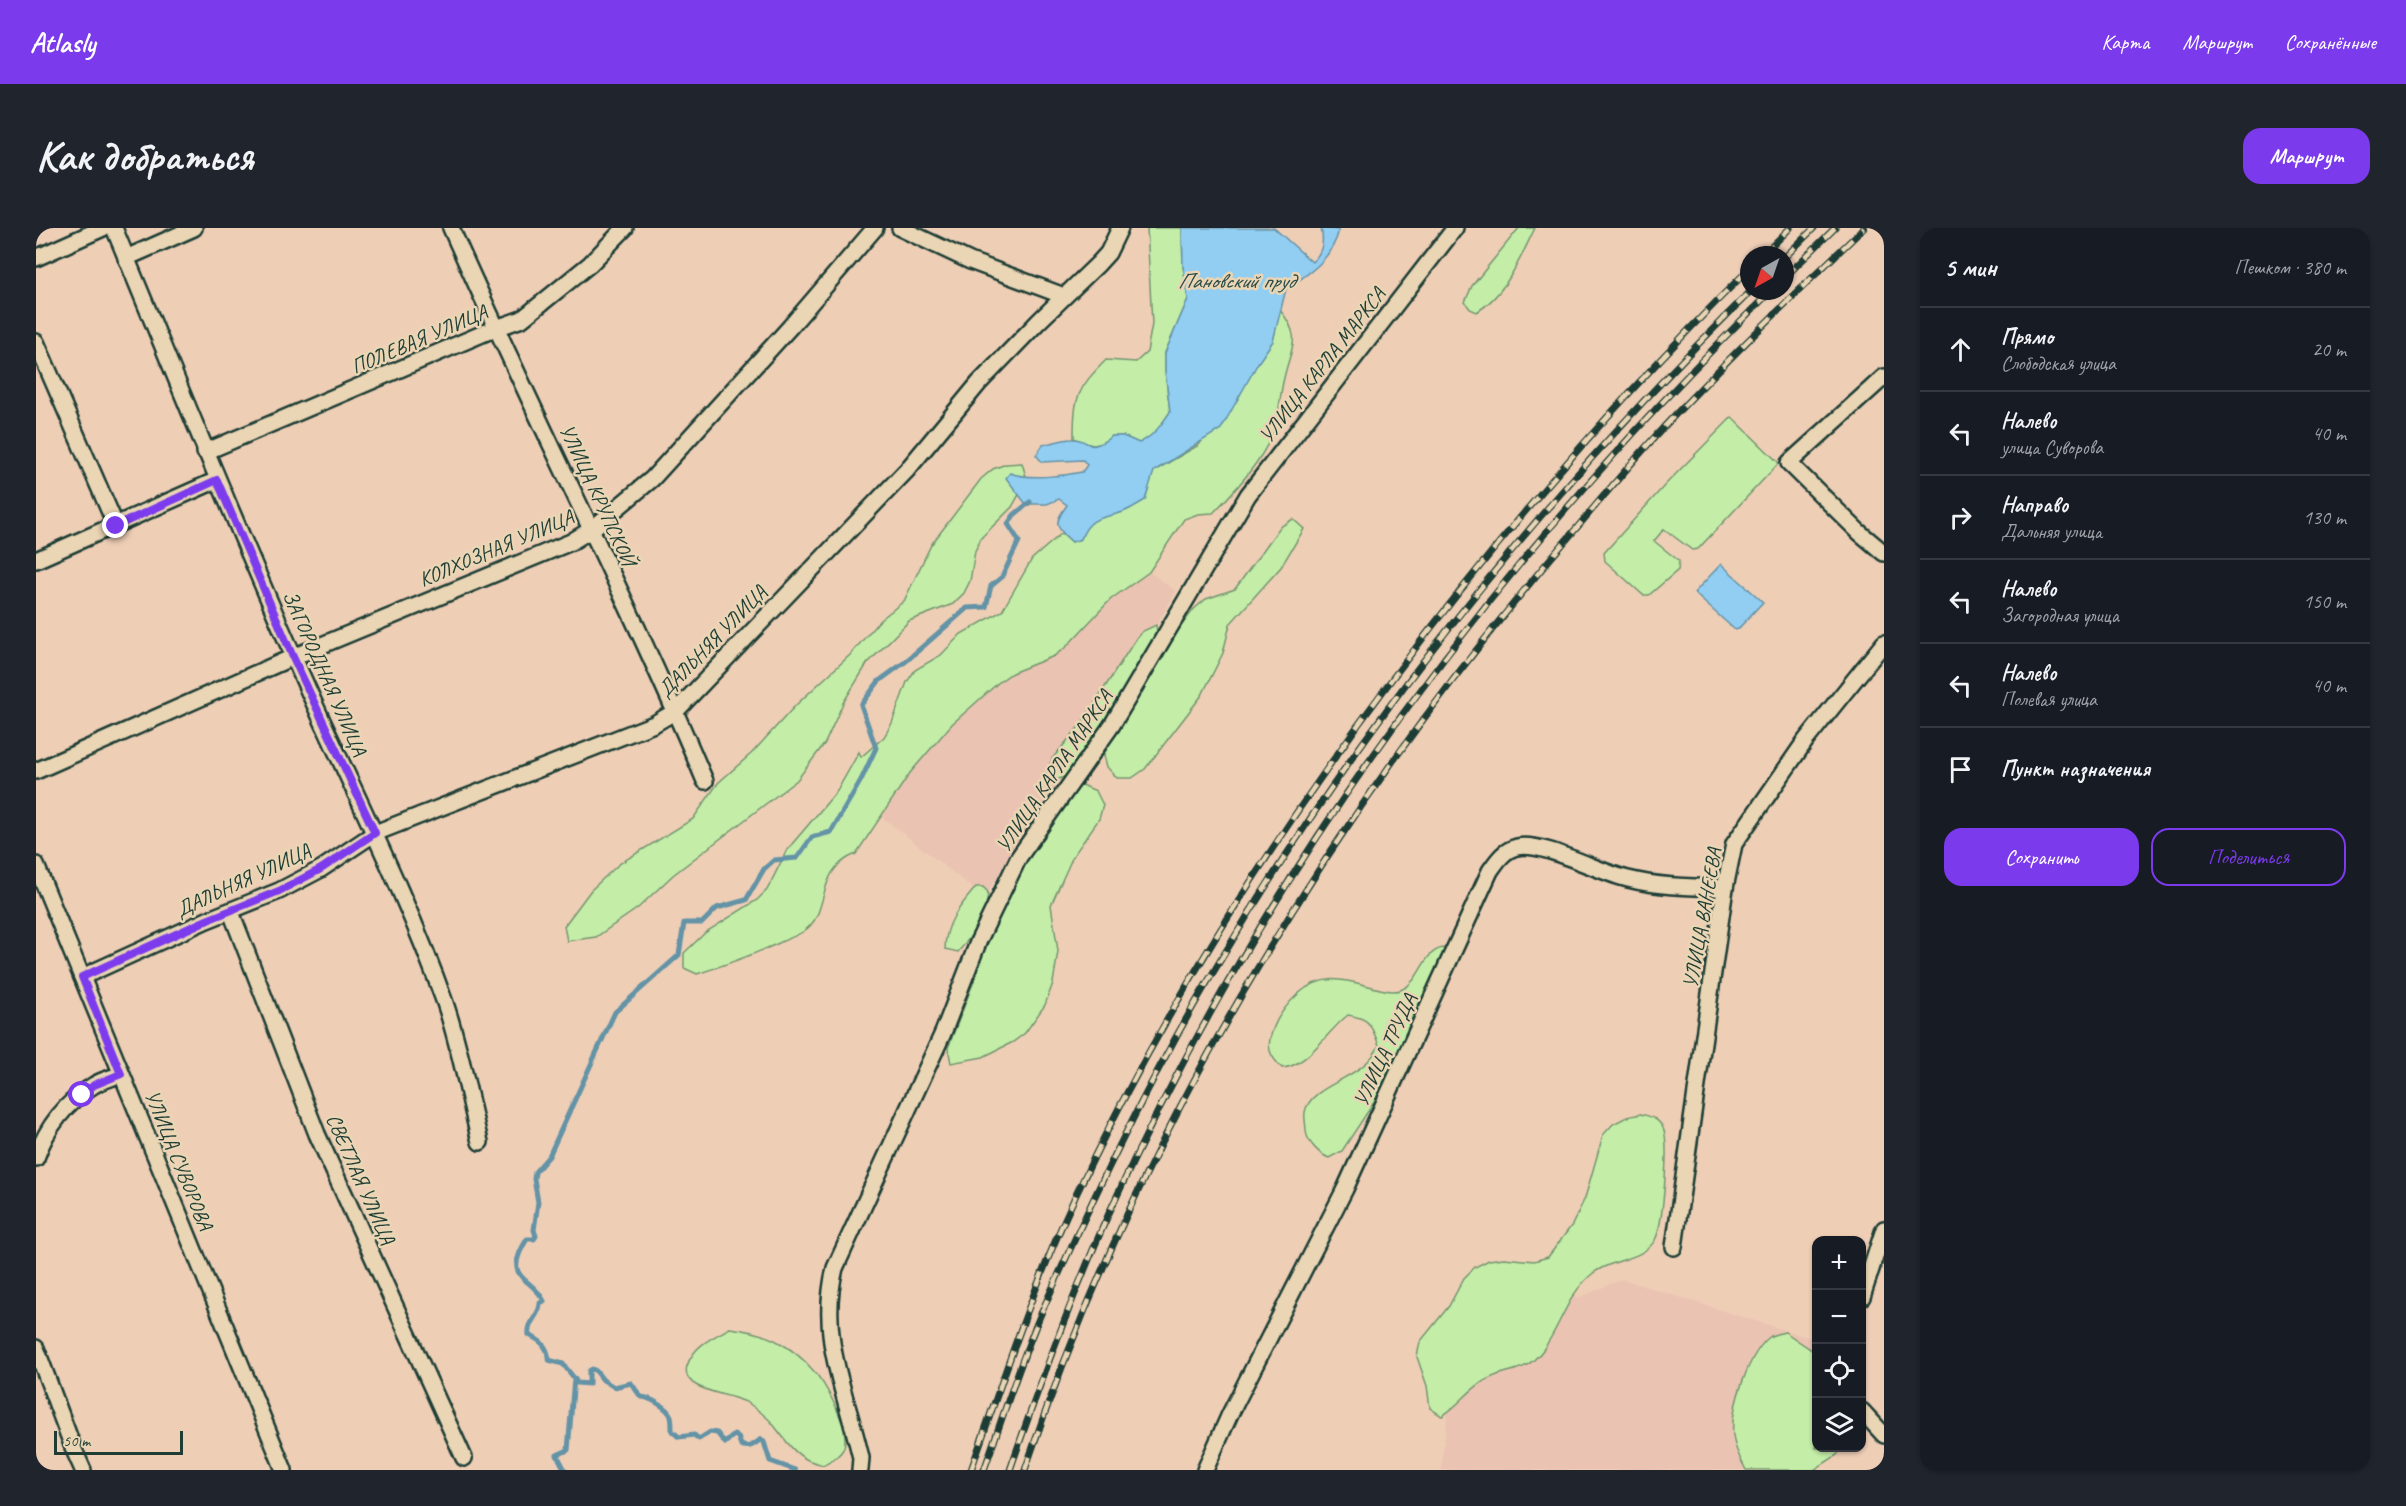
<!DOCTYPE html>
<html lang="ru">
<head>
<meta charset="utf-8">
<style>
  :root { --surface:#171b24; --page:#20242c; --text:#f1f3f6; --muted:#9ea1a6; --line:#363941; --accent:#7c3aed }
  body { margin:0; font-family:Caveat,sans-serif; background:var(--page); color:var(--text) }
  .controls { position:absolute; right:18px; bottom:18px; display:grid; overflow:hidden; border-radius:12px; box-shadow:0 2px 4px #0004 }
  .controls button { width:54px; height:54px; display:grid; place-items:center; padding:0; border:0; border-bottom:2px solid var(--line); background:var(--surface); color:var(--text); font:30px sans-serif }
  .compass { position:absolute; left:1704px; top:18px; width:54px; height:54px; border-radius:50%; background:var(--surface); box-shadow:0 2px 4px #0004; rotate:220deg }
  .scale { position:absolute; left:18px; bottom:15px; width:129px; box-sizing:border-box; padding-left:6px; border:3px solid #1f3d34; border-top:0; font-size:16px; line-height:21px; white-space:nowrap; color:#1f3d34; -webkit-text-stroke:4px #ead5b4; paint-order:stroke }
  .stop { position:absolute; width:18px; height:18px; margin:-14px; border:4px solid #7c3aed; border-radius:50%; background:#fff }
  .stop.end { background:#7c3aed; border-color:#fff; box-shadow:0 2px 6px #0008 }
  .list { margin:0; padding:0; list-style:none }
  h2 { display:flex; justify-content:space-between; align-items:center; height:78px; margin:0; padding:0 24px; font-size:26px }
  h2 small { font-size:20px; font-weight:400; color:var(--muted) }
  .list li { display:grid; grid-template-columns:39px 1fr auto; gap:18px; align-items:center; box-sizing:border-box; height:84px; padding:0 24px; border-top:2px solid var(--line) }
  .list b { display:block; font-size:22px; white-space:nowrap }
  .list p { margin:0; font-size:20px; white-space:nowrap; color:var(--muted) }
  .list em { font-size:20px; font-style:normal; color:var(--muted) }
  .actions { display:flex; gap:12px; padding:18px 24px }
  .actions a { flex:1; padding:14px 0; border:2px solid var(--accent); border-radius:18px; text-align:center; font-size:21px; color:var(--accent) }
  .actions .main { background:var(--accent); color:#fff }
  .icon { flex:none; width:33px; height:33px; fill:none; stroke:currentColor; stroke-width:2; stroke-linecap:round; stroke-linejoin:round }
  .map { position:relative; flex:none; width:1848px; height:1242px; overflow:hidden; border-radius:18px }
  header { display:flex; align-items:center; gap:36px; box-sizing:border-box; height:84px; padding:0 30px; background:var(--accent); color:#fff }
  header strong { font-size:28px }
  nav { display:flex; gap:33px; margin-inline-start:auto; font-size:21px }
  .intro { display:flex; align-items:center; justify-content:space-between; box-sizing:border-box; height:144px; padding:0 36px }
  h1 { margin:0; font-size:42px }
  .button { padding:15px 27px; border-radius:18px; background:var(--accent); color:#fff; font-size:21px; font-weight:700 }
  main { display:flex; gap:36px; padding:0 36px }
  aside { flex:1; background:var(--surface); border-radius:18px; box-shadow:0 2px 4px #0004 }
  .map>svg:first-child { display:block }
</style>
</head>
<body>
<header>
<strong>Atlasly</strong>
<nav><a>Карта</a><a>Маршрут</a><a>Сохранённые</a></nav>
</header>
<div class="intro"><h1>Как добраться</h1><a class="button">Маршрут</a></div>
<main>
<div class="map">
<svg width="1848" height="1242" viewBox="0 0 1848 1242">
  <rect width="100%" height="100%" fill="#efceb6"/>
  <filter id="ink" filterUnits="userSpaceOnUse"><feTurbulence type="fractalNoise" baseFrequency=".0167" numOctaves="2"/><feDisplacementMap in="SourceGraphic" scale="12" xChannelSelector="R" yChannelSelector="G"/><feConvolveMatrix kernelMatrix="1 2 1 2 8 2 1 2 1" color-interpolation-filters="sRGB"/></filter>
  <g filter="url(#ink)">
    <g fill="#eac3b2">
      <polygon points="1113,344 1140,363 1061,500 948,669 846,589 874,545 916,496 963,454 976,445 1018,428 1030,419 1075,371"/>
      <polygon points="1474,1041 1542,1070 1586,1051 1780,1112 1780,1165 1766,1242 1405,1242 1415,1156"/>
    </g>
    <g fill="#c4eda8" stroke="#72956e" stroke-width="1.5">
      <path d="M1111,0H1146L1147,38L1152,71L1129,125V142L1134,184L1116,210L1103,215L1087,208H1076C1060,220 1056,219 1038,210C1038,169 1041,161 1070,132L1100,134L1111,124L1116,96Z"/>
      <path d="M1483,0H1499C1484,30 1471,65 1441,84L1434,81L1429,74L1436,58Z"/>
      <path d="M1244,82C1267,111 1255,118 1248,150C1244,165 1244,180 1240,195C1232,227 1200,262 1177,285L1162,286L1148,291L1113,344L1075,371L1030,419L1018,428L976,445L963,454L916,496L874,545L820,626C777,643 796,684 768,703C761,708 751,711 743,715C716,727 689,737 661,746L648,740V725L670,704L721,672L731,662L751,622L801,563L823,524L825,529L848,509L856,495L871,454L879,442L905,427L925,406L966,383L996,331L1026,305L1036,314L1045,311L1049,299L1062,290L1088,283L1118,243L1163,217L1237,113Z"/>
      <polygon points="1696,189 1743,235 1662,321 1656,322 1628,301 1618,313 1643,333 1642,342 1613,367 1607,367 1569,333 1568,325 1629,257"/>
      <polygon points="986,235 991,252 976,279 945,310 939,323 934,353 928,365 917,376 873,393 831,436 807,475 789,515 761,552 637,647 602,680 560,709 531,713 528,698 555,662 583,636 657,591 682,555 716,525 760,477 814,427 844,392 868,373 895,317 945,251 957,241 970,236"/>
      <polygon points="1257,291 1268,301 1245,339 1194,396 1187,425 1166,467 1109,541 1096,550 1081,550 1071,539 1068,527 1100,458 1158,381 1170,371 1199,361 1244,299"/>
      <path d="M1120,397L1121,404L1118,411L1041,536C1031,547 1024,557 1010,547L1016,531L1046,495L1101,409L1107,403Z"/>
      <polygon points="1046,557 1060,563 1067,577 1063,591 1037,628 1015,677 1022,723 1017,755 1009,777 989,805 977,814 947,829 915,835 912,820 943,740 947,711 989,630 1035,567"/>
      <path d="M940,659H947L952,664C951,687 937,707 922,724L909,721C909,695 924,678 940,659Z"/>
      <path d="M1407,720L1410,727L1406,741L1380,780L1346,862L1306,923L1293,930C1283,926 1271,914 1270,903C1270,897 1268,890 1269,884C1275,855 1329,852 1343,817C1334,796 1335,791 1312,787C1292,802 1271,839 1246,840C1234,828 1230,820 1236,804C1241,789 1250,777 1262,766C1289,742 1312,753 1344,761C1351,763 1361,764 1367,761C1385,752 1387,723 1407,720Z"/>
      <path d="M1605,886C1615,889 1622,890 1627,900C1634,913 1627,998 1619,1012C1607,1033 1573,1031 1556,1046C1531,1067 1525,1097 1507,1122C1489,1146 1473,1140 1452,1151C1434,1159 1424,1177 1406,1188L1394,1180L1391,1158L1381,1129L1384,1114L1413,1078L1428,1050L1439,1039L1453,1032L1468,1030L1498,1033L1512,1029L1536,997L1549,970L1567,907L1577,896L1591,889Z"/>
      <path d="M694,1100C711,1102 731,1107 746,1116C756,1122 768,1132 775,1140C789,1154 814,1199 808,1219C805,1228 795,1232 787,1237C782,1235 775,1234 770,1231C756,1224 746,1207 736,1195C730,1188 722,1182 715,1177C700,1165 643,1165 651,1138C658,1117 676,1110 694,1100Z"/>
      <path d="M1749,1104L1780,1125V1220H1805L1801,1227L1778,1242H1710C1704,1231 1698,1219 1697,1207C1694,1181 1713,1123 1735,1108C1739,1106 1745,1105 1749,1104Z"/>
    </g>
    <g fill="#92cdf2" stroke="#6493a6" stroke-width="1.5">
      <path d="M1146,0H1238L1276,34C1287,24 1288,13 1285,0L1303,2C1296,31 1274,45 1250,61L1237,113L1222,135L1185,201L1118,243L1109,272C1102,276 1095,281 1087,284C1067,291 1054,287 1045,311L1036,314C1018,298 1018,295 1031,277L1023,271L1011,276H990L970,250L974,245C993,252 1027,248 1046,244L1051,237L1047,232L1006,234L1000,227L1007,217C1016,215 1027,211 1036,211C1055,210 1050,228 1076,208H1087L1103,215C1118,208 1125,197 1134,184L1129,142V125L1152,71L1147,38Z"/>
      <polygon points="1685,336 1727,374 1702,401 1699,402 1658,365"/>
    </g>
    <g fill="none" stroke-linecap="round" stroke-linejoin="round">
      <g stroke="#6493a6" stroke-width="5">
        <path d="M539,1151L541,1155L553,1156V1143L556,1141L560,1143L567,1152L578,1159L595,1155L605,1169C613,1169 631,1179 635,1188C636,1192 636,1199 636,1203L643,1209L658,1207L663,1211L674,1204L681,1205L689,1215L698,1207L702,1209L705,1217C713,1221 719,1216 725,1211L728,1214L734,1233L759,1242"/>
        <path d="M529,1242L521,1227L532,1222L538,1150L527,1136L513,1132C511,1117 505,1113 493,1107C491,1093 504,1088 504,1075L508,1073C495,1047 465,1053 491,1011H498L500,1008L498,1002L502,974L498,951L499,944L513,928L579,784L643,727L648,695H666L681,680L710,672L728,641L738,632L761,630L776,609L795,604L825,552L840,520L825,477L843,453L869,434L931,380L950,379L955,358L966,349L983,313L972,296L978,287L994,274"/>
      </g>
      <defs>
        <g id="minor">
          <path d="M78,0C137,142 194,284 256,425C306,542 366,654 409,775C424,819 433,868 444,914"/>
          <path d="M415,0C497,186 590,366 669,553"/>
          <polyline points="864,0 934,33 1028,68"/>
          <polyline points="0,30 67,0"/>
          <polyline points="90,30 158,0"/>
          <polyline points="0,114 80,298"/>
          <polyline points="1848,149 1753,235 1823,304 1848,325"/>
          <polyline points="169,224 460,100 486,91 554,36 589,0"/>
          <polyline points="0,332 181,252"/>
          <polyline points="0,543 257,429 535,314 556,301 616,251 754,99 839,0"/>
          <polyline points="0,637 248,1242"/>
          <polyline points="195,684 281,906 428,1230"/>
          <polyline points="46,749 171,692 243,663 285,641 339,605 618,496 640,483 871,242 943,155 1003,93 1062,36 1072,25 1084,0"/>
          <path d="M0,930C10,900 31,873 58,857C66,852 76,850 85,846"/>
          <polyline points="1638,1019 1689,660 1698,616 1770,512 1848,415"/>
          <polyline points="1826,1069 1848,1001"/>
          <polyline points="0,1120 38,1222 47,1242"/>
          <polyline points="1826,1183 1848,1207"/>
          <path d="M824,1242L825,1230C810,1163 782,1110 799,1040L907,805L943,712L983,629L1076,497L1212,267L1419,0"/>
          <path d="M1169,1242L1194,1186L1309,961L1454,643C1461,633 1468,622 1481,619C1507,613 1564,645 1592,651C1624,659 1656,659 1689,660"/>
        </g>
      </defs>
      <use href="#minor" stroke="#1f3d34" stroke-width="20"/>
      <use href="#minor" stroke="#ead5b4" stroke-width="15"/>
      <defs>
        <g id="rail">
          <polyline points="1727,27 1754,0"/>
          <polyline points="1749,29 1778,0"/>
          <polyline points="1749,49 1799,0"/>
          <path d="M935,1242C967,1151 997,1059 1038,971C1124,787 1234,614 1356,451C1465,306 1584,168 1713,41"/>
          <path d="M948,1242C967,1189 984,1133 1007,1081C1059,965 1115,847 1181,738C1328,490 1510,265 1715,63"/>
          <path d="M974,1242C1004,1155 1036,1067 1074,983C1232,636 1464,329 1735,63"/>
          <path d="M989,1242C1106,893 1304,573 1544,296C1575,259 1606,222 1639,187C1700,123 1764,61 1828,0"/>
        </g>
      </defs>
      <use href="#rail" stroke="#1f3d34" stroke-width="7"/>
      <use href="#rail" stroke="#ead5b4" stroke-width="4.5" stroke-dasharray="14" stroke-linecap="butt"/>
    </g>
  </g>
  <g fill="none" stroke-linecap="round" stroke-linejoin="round" filter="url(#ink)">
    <polyline stroke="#7c3aed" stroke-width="8" points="46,867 58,857 85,846 46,749 171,692 243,663 285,641 339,605 257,429 181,252 80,298"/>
  </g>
  <g text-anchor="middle" stroke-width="5" stroke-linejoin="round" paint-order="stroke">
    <g font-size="21" fill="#1f3d34" stroke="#ead5b4">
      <text transform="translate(383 111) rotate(-23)" y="7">ПОЛЕВАЯ УЛИЦА</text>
      <text transform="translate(1286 137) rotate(-52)" y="7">УЛИЦА КАРЛА МАРКСА</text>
      <text transform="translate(562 267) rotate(65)" y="7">УЛИЦА КРУПСКОЙ</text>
      <text transform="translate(460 320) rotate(-23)" y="7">КОЛХОЗНАЯ УЛИЦА</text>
      <text transform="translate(676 413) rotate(-46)" y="7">ДАЛЬНЯЯ УЛИЦА</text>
      <text transform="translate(289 445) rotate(66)" y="7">ЗАГОРОДНАЯ УЛИЦА</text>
      <text transform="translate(1018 543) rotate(-56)" y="7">УЛИЦА КАРЛА МАРКСА</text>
      <text transform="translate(207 652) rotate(-25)" y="7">ДАЛЬНЯЯ УЛИЦА</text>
      <text transform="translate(1666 690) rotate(-80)" y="7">УЛИЦА ВАНЕЕВА</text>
      <text transform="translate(1349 822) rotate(-65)" y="7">УЛИЦА ТРУДА</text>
      <text transform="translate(143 932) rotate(68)" y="7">УЛИЦА СУВОРОВА</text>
      <text transform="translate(325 951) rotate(66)" y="7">СВЕТЛАЯ УЛИЦА</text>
    </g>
    <g font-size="22" font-style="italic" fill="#2a4b47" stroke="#ead5b4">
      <text x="1200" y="60">Пановский пруд</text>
    </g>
  </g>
</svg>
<div class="controls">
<button>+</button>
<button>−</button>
<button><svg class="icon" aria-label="locate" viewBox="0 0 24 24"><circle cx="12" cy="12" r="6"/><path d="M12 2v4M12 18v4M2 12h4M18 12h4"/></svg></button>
<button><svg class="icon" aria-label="layers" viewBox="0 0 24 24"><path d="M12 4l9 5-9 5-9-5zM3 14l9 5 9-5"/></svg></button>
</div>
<svg class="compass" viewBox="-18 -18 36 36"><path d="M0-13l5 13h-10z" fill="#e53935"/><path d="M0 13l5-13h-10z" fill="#9ea1a6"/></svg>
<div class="scale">50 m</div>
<div class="stop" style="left:46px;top:867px"></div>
<div class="stop end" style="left:80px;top:298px"></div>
</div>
<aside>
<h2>5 мин<small>Пешком · 380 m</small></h2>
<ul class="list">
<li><svg class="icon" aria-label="ahead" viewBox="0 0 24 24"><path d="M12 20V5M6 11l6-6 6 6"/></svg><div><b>Прямо</b><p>Слободская улица</p></div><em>20 m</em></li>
<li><svg class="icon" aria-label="left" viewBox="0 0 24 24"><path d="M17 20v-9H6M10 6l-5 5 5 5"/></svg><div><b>Налево</b><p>улица Суворова</p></div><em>40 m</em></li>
<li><svg class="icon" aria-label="right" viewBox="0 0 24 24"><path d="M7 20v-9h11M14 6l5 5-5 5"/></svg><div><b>Направо</b><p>Дальняя улица</p></div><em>130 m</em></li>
<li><svg class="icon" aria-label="left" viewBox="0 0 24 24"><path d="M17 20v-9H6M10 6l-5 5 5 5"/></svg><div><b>Налево</b><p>Загородная улица</p></div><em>150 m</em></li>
<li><svg class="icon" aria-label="left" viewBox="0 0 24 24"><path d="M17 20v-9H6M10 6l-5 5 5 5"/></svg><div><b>Налево</b><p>Полевая улица</p></div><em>40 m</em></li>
<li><svg class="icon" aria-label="arrive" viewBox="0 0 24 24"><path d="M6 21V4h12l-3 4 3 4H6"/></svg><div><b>Пункт назначения</b></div></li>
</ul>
<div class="actions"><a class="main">Сохранить</a><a>Поделиться</a></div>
</aside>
</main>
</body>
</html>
